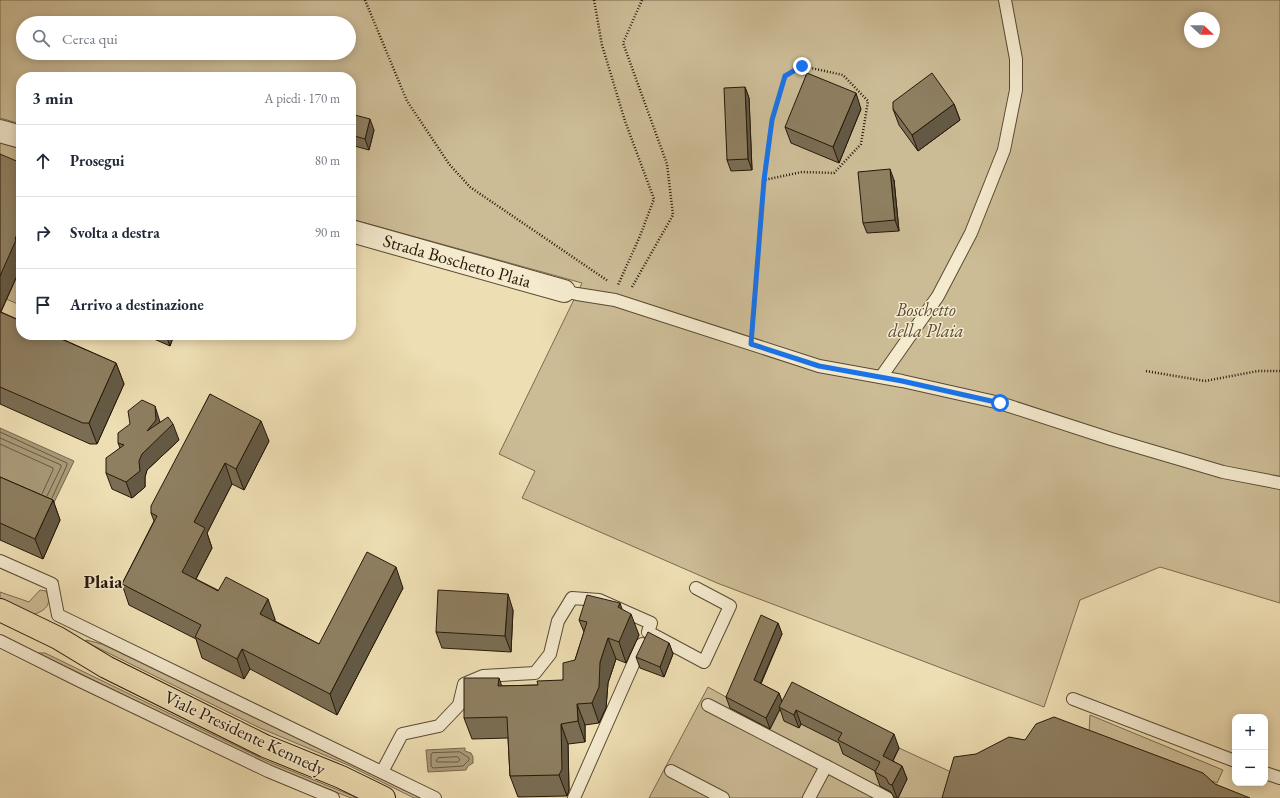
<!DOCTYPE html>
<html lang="it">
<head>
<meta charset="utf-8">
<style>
  :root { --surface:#fff; --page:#f2f2f3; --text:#1f2937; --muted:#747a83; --line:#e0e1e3 }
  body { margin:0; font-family:"EB Garamond",serif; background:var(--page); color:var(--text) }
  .controls { position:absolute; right:12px; bottom:12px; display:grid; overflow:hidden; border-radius:8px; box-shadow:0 2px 10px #0003 }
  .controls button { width:36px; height:36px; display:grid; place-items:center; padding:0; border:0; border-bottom:1px solid var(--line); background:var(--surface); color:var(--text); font:20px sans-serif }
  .compass { position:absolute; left:1184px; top:12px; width:36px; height:36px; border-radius:50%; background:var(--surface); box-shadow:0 2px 10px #0003; rotate:112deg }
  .stop { position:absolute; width:12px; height:12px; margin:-9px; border:3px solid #1a73e8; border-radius:50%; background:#fff }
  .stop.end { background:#1a73e8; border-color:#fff; box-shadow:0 1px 4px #0008 }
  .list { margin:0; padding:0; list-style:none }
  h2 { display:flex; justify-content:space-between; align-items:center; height:52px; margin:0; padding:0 16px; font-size:17px }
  h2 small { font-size:13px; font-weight:400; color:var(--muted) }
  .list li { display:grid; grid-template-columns:26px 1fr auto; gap:12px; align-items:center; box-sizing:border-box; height:72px; padding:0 16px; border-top:1px solid var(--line) }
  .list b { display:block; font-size:15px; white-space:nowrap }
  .list em { font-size:13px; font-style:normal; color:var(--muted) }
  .icon { flex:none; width:22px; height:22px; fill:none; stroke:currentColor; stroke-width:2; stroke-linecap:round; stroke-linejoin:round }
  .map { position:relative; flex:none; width:1280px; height:798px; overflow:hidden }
  .search { position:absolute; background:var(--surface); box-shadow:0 2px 10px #0003; left:16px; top:16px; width:340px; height:44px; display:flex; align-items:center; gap:10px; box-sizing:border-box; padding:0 14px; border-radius:22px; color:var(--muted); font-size:15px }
  .panel { position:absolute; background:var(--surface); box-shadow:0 2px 10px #0003; left:16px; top:72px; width:340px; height:268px; border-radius:16px }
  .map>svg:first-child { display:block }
</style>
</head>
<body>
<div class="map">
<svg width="1280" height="798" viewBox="0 0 1280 798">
  <rect width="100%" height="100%" fill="#eedeb3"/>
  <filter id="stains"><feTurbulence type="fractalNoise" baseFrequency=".005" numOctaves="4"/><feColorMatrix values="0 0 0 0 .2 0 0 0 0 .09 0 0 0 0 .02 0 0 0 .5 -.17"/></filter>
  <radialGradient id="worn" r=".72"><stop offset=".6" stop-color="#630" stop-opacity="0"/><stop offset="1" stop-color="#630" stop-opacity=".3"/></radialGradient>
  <g fill="#ccbc96" stroke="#7a6a4f" fill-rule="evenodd">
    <path d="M0,0H1280V603L1160,567L1080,600L1044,707L717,583L522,498L535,471L499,454L582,283L351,219V77H21V124L0,118ZM1190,18H1214V42H1190ZM23,23H349V53H23Z"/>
    <polygon points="0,143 21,149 21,180 0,171"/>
    <polygon points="21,267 21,298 18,304 6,299"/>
    <path d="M40,590L46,591C53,605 45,611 32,615L0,601V592L29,602Z"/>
    <polygon points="86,640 102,644 421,798 414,798 348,765 260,728 86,642"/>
    <polygon points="38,653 45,653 267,761 358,798 351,798 266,764"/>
    <polygon points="708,687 753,712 776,716 783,704 899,748 962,777 955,798 649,798"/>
    <polygon points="1090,715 1223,770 1217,783 1089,733"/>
  </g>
  <g fill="#aa9b79" stroke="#76674c">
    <polygon points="0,428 74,461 48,515 0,494"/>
    <polygon points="465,748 465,751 471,753 473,757 473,763 468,766 466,770 428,772 426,750"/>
  </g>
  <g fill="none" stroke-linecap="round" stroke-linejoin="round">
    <g stroke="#685a40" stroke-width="1">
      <polyline points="0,432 67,463 67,465 52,498"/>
      <polyline points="0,438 61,465 61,467 47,496"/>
      <polyline points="0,444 53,468 53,470 42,494"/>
      <polygon points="460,752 469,758 469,760 463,766 433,768 431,766 431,755 432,753"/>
      <polygon points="458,757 460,760 458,762 438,762 436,761 438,758"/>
    </g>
    <defs>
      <g id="service">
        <polyline points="564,291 577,294 615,300 819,366 902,381 1000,403 1111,439 1223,472 1280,483"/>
        <polyline points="881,377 938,296 971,233 1004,150 1016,90 1016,59 1005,0"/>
        <polyline points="0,561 52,584 58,615 435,798"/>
        <polyline points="0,641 80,681 268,771 333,798"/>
        <polyline points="1073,699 1235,761"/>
        <polyline points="708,705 826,766 809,798"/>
        <polyline points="826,766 887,798"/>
        <polyline points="671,771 723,798"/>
        <polyline points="382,772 402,734 439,726 459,705 464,684 483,676 535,673 550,654 558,621 572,598 599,600 651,623 648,632 704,662 730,606 696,588"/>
        <polyline points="1265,773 1280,778"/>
        <polyline points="574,798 642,644"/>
      </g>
      <g id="minor">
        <polyline points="0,131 21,137"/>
        <polyline points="351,231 564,291"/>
      </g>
      <polyline id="primary" points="0,610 58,638 106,667 265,746 341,777 384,798"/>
    </defs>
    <use href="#service" stroke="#594a33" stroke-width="14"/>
    <use href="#minor" stroke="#594a33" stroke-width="24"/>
    <use href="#primary" stroke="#271808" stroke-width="24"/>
    <g stroke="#271808" stroke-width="2.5" stroke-dasharray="1 2" stroke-linecap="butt">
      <polyline points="365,0 407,101 449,164 470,187 608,281"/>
      <polyline points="594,0 602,45 625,121 654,199 640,236 618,285"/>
      <polyline points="632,287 673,215 667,164 623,43 642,0"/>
      <polyline points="753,328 764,180 772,120 785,76 802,66 843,75 868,101 861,144 834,173 802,172 764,180"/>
      <polyline points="1146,371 1205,381 1258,371 1280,371"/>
    </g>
    <use href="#service" stroke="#f4eace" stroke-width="12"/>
    <use href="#minor" stroke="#f4eace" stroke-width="22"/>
    <use href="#primary" stroke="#eedeb3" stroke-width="22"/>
  </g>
  <g fill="#7a6d53" stroke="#271808">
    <polygon points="745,87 749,98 752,170 731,171 727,160"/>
    <polygon points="954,104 960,120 918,151 899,125 893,109"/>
    <polygon points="861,109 839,163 791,143 785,127"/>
    <polygon points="351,114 374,130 369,150 351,145"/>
    <polygon points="0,154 21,267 1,312 116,363 124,384 97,444 90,444 0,404"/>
    <polygon points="894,180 899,231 867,233 863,223"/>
    <polygon points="145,335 174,335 170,346"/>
    <polygon points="210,394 269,441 244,490 232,484 207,533 212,548 196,579 275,619 275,621 319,644 403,588 337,715 250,669 244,679 202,658 196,639 129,605 122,584 154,521 151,513"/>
    <polygon points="179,440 147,470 145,477 145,487 132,498 112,489 106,473 120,448 118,443"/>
    <polygon points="0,477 53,500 60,520 43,559 0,540"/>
    <polygon points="622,609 639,635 626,663 616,659 608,683 606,708 599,723 585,725 585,742 568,744 569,790 567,796 518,797 510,776 508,738 472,739 464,718 502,686 538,685 563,680 575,660 584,632 579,620"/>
    <polygon points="513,610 511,652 442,648 436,632"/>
    <polygon points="778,623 782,634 761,684 779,693 782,702 899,748 893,761 902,766 907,779 898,798 894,797 891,792 880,786 875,772 875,771 843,754 839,743 801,724 799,728 784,721 780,709 770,729 730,708 726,697"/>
    <polygon points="669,643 673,654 664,677 640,668 636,657"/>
  </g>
  <g fill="#635944" stroke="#271808">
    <polygon points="745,87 749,98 752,170 748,159"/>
    <polygon points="856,93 861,109 839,163 833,147"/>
    <polygon points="954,104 960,120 918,151 912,135"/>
    <polygon points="370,119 374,130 369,150 365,139"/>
    <polygon points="890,169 894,180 899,231 895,220"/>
    <polygon points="21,224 21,267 0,313 0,276"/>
    <polygon points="166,335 174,335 170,346"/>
    <polygon points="116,363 124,384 97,444 89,423"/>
    <polygon points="155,406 160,422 173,424 179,440 147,470 145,477 145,487 132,498 126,482 147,431"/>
    <polygon points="261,421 269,441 244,490 236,469"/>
    <polygon points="225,463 232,484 207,533 212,548 189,592 182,572 194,522"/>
    <polygon points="53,500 60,520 43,559 35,539"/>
    <polygon points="396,567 403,588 337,715 330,694"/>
    <polygon points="508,594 513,610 511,652 505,636"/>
    <polygon points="268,599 275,619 268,634 260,614"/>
    <polygon points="620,603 627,623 631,614 639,635 626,663 619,642 618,607"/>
    <polygon points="778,623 782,634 757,691 754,680"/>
    <polygon points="608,638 616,659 608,683 606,708 599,723 592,703 600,662"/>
    <polygon points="669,643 673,654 664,677 660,667"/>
    <polygon points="242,649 250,669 244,679 237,659"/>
    <polygon points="499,678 506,698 498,686"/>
    <polygon points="779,693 783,704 779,707 780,709 770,729 766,718"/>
    <polygon points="577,704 585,725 585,742 578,721"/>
    <polygon points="796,710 801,724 799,728 794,715"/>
    <polygon points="561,724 568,744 569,790 567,796 559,775"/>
    <polygon points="894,734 899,748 888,770 883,756"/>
    <polygon points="902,766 907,779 898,798 897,798 892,785"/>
  </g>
  <g fill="#8e7f61" stroke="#271808">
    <polygon points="807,73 856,93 833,147 785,127"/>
    <polygon points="932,73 954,104 912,135 893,109 893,102"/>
    <polygon points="238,74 246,77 236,77"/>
    <polygon points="745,87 748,159 727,160 724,88"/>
    <polygon points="351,114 370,119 365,139 351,135"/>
    <polygon points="0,154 21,163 21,224 15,239 16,240 0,276"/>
    <polygon points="890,169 895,220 863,223 858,172"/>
    <polygon points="0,312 21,321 21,335 52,335 116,363 89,423 83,423 0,387"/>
    <polygon points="210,394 261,421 236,469 225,463 194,522 205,528 182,572 218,591 226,577 268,599 260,614 319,644 367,552 396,567 330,694 242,649 237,659 195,637 201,625 122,584 157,516 151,513 151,506"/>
    <polygon points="142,400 155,406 156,420 147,431 168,417 173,424 142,454 139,461 140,471 126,482 106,473 106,458 124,445 118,443 118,433 130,424 128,411"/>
    <polygon points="0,477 53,500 35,539 0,523"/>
    <polygon points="438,590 508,594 505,636 436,632"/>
    <polygon points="587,595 620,603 618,607 631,614 619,642 608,638 600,662 599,687 592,703 577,704 578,721 561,724 562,769 559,775 510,776 507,717 464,718 464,678 499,678 498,686 538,685 537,681 563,680 563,663 575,660 587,622 579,620"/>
    <polygon points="761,615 778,623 754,680 779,693 766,718 726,697"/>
    <polygon points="648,632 669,643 660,667 636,657"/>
    <polygon points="792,682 894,734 883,756 902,766 892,785 889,784 886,778 875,772 880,762 838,740 842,733 796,710 794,715 779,707"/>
    <polygon points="1054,717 1203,773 1215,784 1250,798 942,798 954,757 976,754 1009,737 1025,740 1036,724"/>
  </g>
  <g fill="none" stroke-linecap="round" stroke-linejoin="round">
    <polyline stroke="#1a73e8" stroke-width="5" points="802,66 785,76 772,120 764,180 751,344 819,366 902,381 1000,403"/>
  </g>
  <g text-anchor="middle" stroke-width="3" stroke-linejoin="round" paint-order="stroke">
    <g font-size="18" fill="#271808" stroke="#f4eace">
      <text transform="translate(457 261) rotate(16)" y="6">Strada Boschetto Plaia</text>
      <text transform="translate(245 733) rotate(25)" y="6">Viale Presidente Kennedy</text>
    </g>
    <g font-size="18" font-style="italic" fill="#594933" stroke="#f4eace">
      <text x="926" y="316">Boschetto<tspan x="926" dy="21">della Plaia</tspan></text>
    </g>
    <g font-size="19" font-weight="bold" fill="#271808" stroke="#f4eace">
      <text x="103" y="588">Plaia</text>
    </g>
  </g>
  <rect width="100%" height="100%" filter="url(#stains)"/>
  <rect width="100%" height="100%" fill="url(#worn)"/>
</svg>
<div class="controls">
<button>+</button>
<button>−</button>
</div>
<svg class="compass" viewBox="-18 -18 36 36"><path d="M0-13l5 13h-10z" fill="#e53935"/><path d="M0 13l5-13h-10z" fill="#747a83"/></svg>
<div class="stop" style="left:1000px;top:403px"></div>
<div class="stop end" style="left:802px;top:66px"></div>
<div class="search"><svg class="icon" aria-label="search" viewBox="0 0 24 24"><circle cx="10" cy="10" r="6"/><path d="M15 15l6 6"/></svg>Cerca qui</div>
<section class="panel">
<h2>3 min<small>A piedi · 170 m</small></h2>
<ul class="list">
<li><svg class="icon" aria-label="ahead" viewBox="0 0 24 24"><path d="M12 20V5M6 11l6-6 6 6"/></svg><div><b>Prosegui</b></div><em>80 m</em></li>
<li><svg class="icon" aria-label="right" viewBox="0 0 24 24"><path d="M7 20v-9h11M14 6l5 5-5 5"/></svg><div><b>Svolta a destra</b></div><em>90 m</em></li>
<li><svg class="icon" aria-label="arrive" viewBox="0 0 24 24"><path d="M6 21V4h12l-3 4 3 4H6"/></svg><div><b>Arrivo a destinazione</b></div></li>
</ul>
</section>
</div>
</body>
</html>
